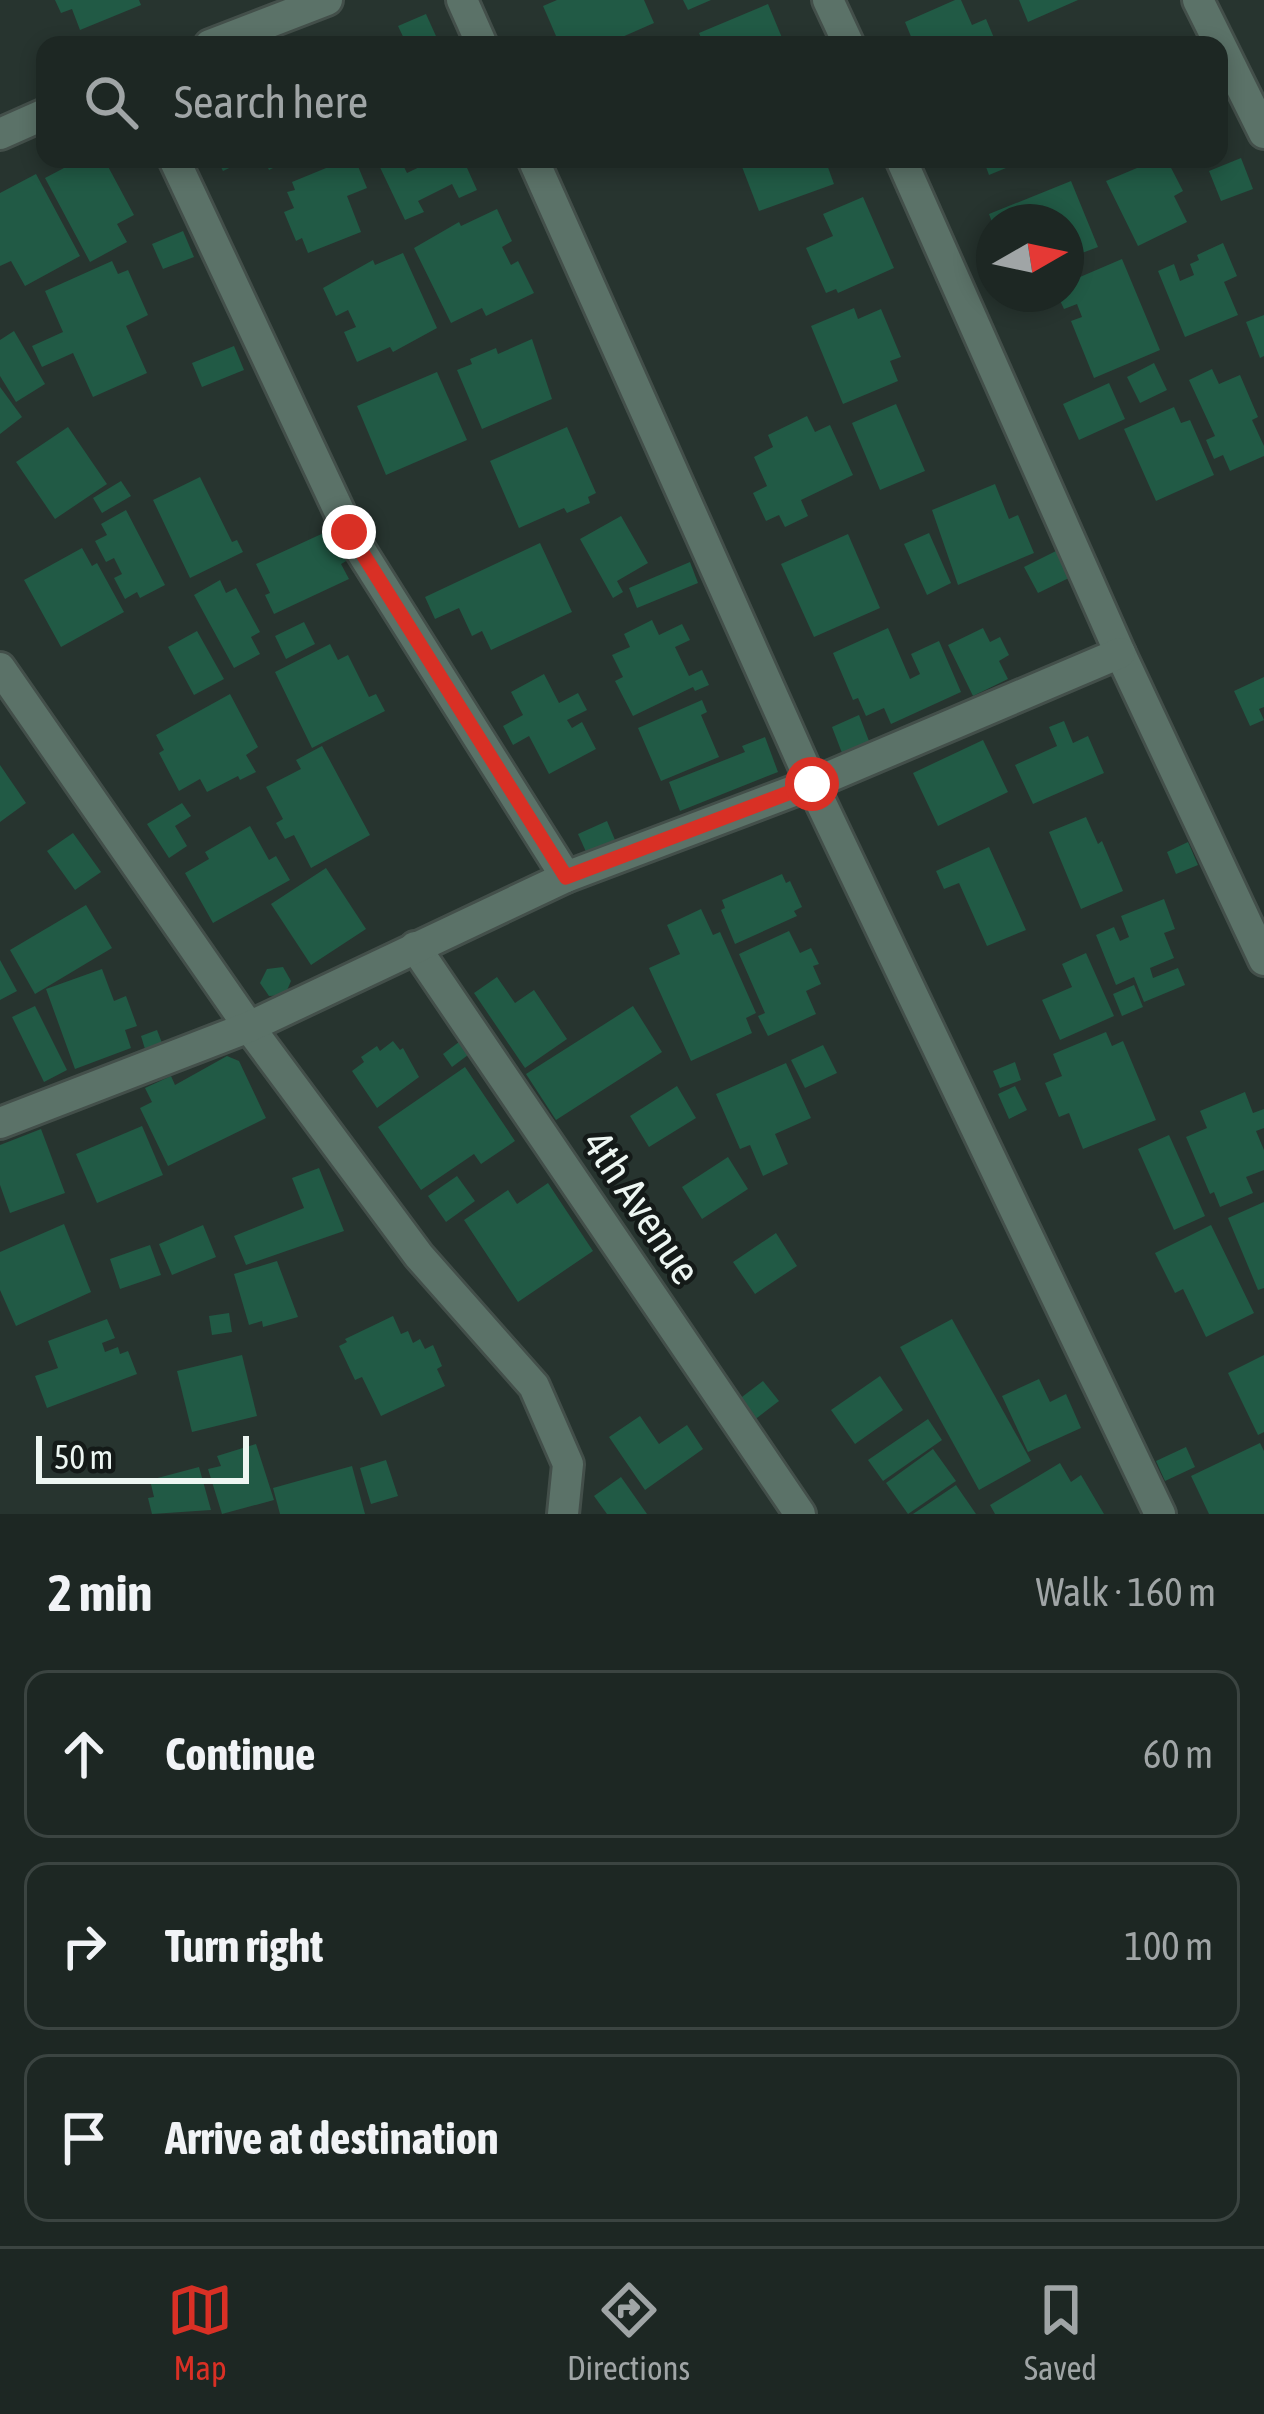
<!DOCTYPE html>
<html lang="en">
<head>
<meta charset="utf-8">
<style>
  :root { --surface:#1d2723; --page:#252f2b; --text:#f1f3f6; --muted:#a0a5a6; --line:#3b4441; --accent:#d93025 }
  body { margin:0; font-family:"Asap Condensed",sans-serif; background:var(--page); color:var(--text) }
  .compass { position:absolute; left:976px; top:204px; width:108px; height:108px; border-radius:50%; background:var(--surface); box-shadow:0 6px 18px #0003; rotate:81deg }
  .scale { position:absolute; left:36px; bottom:30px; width:213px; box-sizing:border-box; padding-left:12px; border:6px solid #edf6f2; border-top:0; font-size:33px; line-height:42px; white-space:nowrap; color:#edf6f2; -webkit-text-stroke:9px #141a18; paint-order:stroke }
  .stop { position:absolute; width:36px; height:36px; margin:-27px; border:9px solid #d93025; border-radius:50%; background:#fff }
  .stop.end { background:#d93025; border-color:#fff; box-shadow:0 3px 12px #0008 }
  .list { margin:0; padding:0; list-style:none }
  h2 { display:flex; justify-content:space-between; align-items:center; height:156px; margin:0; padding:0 48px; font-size:51px }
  h2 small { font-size:39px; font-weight:400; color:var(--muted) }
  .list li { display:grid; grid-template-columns:78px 1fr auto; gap:36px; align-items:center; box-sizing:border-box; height:168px; margin:0 24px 24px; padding:0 24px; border:3px solid var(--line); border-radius:24px }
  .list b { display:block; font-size:45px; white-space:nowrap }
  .list em { font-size:39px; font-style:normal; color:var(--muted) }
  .icon { flex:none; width:66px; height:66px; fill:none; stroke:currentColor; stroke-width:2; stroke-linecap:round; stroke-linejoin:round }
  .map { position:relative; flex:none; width:1264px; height:1514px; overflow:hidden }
  .search { position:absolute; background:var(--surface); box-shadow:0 6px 18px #0003; left:36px; right:36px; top:36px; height:132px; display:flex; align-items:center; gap:30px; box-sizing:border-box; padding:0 42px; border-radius:24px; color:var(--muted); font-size:45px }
  .sheet { height:732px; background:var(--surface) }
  nav { display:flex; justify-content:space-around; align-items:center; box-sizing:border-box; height:168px; border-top:3px solid var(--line); background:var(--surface); font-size:33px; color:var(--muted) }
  nav a { display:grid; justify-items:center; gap:6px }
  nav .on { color:var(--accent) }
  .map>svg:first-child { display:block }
</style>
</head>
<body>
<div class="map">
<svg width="1264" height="1514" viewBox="0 0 1264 1514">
  <rect width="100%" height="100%" fill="#27342f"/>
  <g fill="#215a45">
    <polygon points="55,0 139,0 141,5 80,30 72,9 61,13"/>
    <polygon points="557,0 644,0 654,23 604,45 560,45 543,6"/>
    <polygon points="683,0 711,0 688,10"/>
    <polygon points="955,0 961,0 972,25 986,19 997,45 899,45 912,39 905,22"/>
    <polygon points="1019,0 1078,0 1028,22"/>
    <polygon points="768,4 785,45 704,45 699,33"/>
    <polygon points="426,14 440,45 407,45 398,26"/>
    <polygon points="1241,158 1253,189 1221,201 1209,171"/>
    <polygon points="81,159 104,159 134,215 117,224 127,242 90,262 45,178"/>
    <polygon points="217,159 248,159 223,171"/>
    <polygon points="264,159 291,159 269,170"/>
    <polygon points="348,159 355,159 367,188 347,196 361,232 308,253 302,238 296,241 284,212 294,208 287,192 295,190 292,182"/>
    <polygon points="381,159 400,159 407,173 436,159 463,159 477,190 459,198 452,184 418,201 424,212 405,220 377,161"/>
    <polygon points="739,159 825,159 834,184 759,211"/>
    <polygon points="983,159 1028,159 989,175"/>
    <polygon points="1156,160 1158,164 1167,160 1183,191 1174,196 1187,222 1138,246 1106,181"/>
    <polygon points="36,174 80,256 25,286 11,261 0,266 0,193"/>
    <polygon points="1071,181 1098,247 1066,259 1066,222 992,222 989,214"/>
    <polygon points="863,197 894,268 838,293 836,289 826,293 806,248 833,236 823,214"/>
    <polygon points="497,209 512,241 502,247 511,265 518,261 534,293 486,316 482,308 451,323 414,248 459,222 461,226"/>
    <polygon points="183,231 194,257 163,269 152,244"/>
    <polygon points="1223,243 1237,276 1224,282 1238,315 1185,337 1158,271 1174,264 1180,281 1194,275 1190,264 1199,260 1197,255"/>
    <polygon points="403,253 437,328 393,352 390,347 357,362 344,332 356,327 348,310 336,316 323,288 373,260 375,265"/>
    <polygon points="1122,259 1160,350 1094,378 1071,321 1082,317 1077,304 1064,309 1057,294 1066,294 1066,283"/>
    <polygon points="112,261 118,274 128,270 148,315 126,326 147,373 93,397 73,353 42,367 32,346 63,332 45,291"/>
    <polygon points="854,308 858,319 881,309 901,357 890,361 898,381 843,404 811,326"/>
    <polygon points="1264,315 1264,356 1260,358 1246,322"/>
    <polygon points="14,331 45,384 16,402 0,376 0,340"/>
    <polygon points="532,339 552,399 482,429 457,370 472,364 470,359 496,348 498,354"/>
    <polygon points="234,346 244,370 202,387 192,363"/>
    <polygon points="1154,363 1167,390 1140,403 1127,377"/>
    <polygon points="1212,369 1219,384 1240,375 1258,417 1252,420 1264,446 1264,456 1230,471 1223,455 1214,459 1206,440 1215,436 1189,380"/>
    <polygon points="437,372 467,440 386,475 357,406"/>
    <polygon points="1109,383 1125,419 1079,440 1063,404"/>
    <polygon points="0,387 22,417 0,434"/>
    <polygon points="896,404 925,471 880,490 852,423"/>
    <polygon points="1174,407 1181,423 1190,420 1214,475 1156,501 1124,429"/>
    <polygon points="807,416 815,432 830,425 853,475 801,500 808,516 785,527 779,515 766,521 753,493 767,486 754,457 773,447 768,435"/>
    <polygon points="68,427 107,484 55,519 16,462"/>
    <polygon points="567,427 596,493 588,497 590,503 567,513 564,508 519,528 490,461"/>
    <polygon points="200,477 232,542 237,540 243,552 190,578 153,500"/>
    <polygon points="121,481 131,496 102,513 93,498"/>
    <polygon points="995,484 1009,519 1018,515 1034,553 958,585 932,510"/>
    <polygon points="126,510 165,585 140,598 137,592 125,599 114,578 122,574 114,558 106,562 95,541 107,535 101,524"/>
    <polygon points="621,516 648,563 617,581 623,592 613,598 580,539"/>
    <polygon points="328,531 348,560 341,564 349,579 274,614 265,595 270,593 256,564"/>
    <polygon points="929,533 951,583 927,595 904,544"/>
    <polygon points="848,534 880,608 814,637 781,564"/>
    <polygon points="540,543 572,612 491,650 482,631 472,636 459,608 435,619 425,597"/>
    <polygon points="82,548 92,566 97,563 124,612 61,647 24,580"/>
    <polygon points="1060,549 1073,576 1038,593 1024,567"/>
    <polygon points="690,562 698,583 637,608 629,588"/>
    <polygon points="220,580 226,593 236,588 260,632 251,637 260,654 234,668 194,595"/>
    <polygon points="652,620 659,635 682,624 690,640 675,647 689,676 702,670 709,685 695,691 693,687 633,716 615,681 623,677 612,655 630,647 624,634"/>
    <polygon points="304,622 315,644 286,659 275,636"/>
    <polygon points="888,628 910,679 920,674 911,654 939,641 961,692 891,724 884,708 866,716 858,698 853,700 833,653"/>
    <polygon points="983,628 990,642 1000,637 1009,655 999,661 1008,679 973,696 948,645"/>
    <polygon points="197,631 224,679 194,695 168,647"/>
    <polygon points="330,644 338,660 348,655 369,697 376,694 385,711 312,748 275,672"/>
    <polygon points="544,674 559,703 578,693 587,710 567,720 572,728 582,722 596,749 549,774 529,736 513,745 503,726 523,715 511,692"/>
    <polygon points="1264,677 1264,707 1259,709 1264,720 1250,726 1234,691"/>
    <polygon points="230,694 258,747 246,755 256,772 240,780 238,776 207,792 200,779 179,791 159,753 164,750 156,735"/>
    <polygon points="702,700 707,712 701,715 719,757 661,781 638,728"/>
    <polygon points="859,715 869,741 842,753 832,727"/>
    <polygon points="1064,721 1073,743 1088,736 1104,773 1033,804 1015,765 1057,746 1049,727"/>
    <polygon points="765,737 778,772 680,811 669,782 745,752 742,746"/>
    <polygon points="983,740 1008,792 938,826 913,773"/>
    <polygon points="322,746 370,835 311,868 294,835 285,839 276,823 283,819 266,787 301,769 296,760"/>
    <polygon points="0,765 26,803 0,822"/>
    <polygon points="182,803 191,816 175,826 187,846 169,858 147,824"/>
    <polygon points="1086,817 1098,844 1102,841 1123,891 1081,909 1049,832"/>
    <polygon points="607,821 615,840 587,854 578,834"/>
    <polygon points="250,826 269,860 276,856 290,880 213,923 185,873 209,859 205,852"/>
    <polygon points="73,833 101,872 75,890 47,851"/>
    <polygon points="1188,842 1198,865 1176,874 1167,852"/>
    <polygon points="989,847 1026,930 987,946 959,883 944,889 936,871"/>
    <polygon points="326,868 366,929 311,965 271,904"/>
    <polygon points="782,874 786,883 790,881 802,907 794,911 797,916 735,944 721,910 725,908 722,900"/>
    <polygon points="1164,899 1175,929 1164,933 1174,958 1150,968 1153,978 1178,968 1185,985 1144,1002 1134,977 1116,985 1096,935 1114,927 1120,941 1129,937 1121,916"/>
    <polygon points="86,905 112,948 35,994 10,950"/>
    <polygon points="701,909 713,935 720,932 756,1013 746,1018 752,1033 691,1061 649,968 680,954 667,925"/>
    <polygon points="789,931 800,953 811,948 819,964 813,966 821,984 806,991 816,1014 768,1036 758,1016 765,1013 739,954"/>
    <polygon points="1086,953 1114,1016 1060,1040 1042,1000 1072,987 1062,964"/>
    <polygon points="0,960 17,991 0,1000"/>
    <polygon points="283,967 291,981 285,995 269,996 260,983 267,969"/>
    <polygon points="102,969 114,1001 126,996 137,1026 125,1030 131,1048 75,1069 46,989"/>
    <polygon points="497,977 515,1003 534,990 567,1039 525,1068 474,993"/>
    <polygon points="1134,985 1143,1007 1122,1016 1113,994"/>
    <polygon points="35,1006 67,1070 44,1082 12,1017"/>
    <polygon points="633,1006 662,1052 556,1120 526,1074"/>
    <polygon points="157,1030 162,1043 145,1049 141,1036"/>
    <polygon points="1106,1032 1112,1046 1123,1041 1156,1120 1083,1149 1069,1113 1059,1117 1045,1083 1062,1076 1053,1054"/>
    <polygon points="463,1039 472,1052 452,1067 443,1054"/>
    <polygon points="393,1041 400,1050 403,1048 419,1077 377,1108 352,1071 364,1062 361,1057 377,1046 380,1051"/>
    <polygon points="823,1045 837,1073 805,1088 791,1060"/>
    <polygon points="227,1056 239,1061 266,1118 168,1166 140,1108 152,1102 145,1088 171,1076 175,1085"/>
    <polygon points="1015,1062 1021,1080 1000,1088 993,1071"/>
    <polygon points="786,1063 811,1118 775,1134 788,1164 763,1176 750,1145 740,1149 716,1094"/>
    <polygon points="465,1067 515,1141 481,1164 474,1154 421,1190 378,1127"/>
    <polygon points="677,1086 696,1118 649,1147 630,1116"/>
    <polygon points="1015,1086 1027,1110 1009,1119 998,1094"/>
    <polygon points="1245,1092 1253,1113 1264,1109 1264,1128 1256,1131 1264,1150 1264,1170 1246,1177 1253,1193 1220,1207 1214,1192 1210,1194 1186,1137 1207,1128 1200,1111"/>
    <polygon points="142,1126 163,1175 97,1203 76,1154"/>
    <polygon points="41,1129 65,1193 10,1213 0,1185 0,1145"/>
    <polygon points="1169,1135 1205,1216 1174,1230 1138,1149"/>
    <polygon points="728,1157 748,1189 702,1219 682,1187"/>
    <polygon points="319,1168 344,1231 246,1265 234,1236 304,1208 292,1178"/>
    <polygon points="457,1176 475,1201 446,1222 428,1196"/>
    <polygon points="548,1183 593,1251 518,1302 464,1220 508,1190 517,1204"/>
    <polygon points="1264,1202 1264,1288 1258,1290 1228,1218"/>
    <polygon points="64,1224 91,1292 16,1326 0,1290 0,1252"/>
    <polygon points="203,1225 216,1257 172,1275 159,1244"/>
    <polygon points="1211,1225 1254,1313 1206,1337 1183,1289 1175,1293 1155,1253"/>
    <polygon points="776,1233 797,1266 755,1294 733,1262"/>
    <polygon points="150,1245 161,1275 120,1289 110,1259"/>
    <polygon points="277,1261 298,1317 263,1327 262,1321 249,1325 234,1274"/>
    <polygon points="229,1313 232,1332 212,1335 209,1316"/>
    <polygon points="393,1316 401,1334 408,1331 413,1343 420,1339 425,1349 433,1345 442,1366 437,1369 445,1386 381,1416 362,1377 355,1380 339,1346 347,1342 345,1339"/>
    <polygon points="107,1319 115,1338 102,1343 105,1352 118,1347 120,1354 128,1351 137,1374 47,1408 35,1376 58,1368 48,1341"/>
    <polygon points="952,1319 1031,1461 979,1490 900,1347"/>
    <polygon points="242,1355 257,1416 192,1432 177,1371"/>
    <polygon points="1264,1355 1264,1432 1258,1435 1228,1373"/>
    <polygon points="880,1376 903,1410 855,1444 831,1410"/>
    <polygon points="1039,1379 1050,1402 1066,1394 1081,1428 1028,1452 1002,1396"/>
    <polygon points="763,1381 779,1401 753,1421 738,1400"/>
    <polygon points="640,1416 659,1444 687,1425 703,1449 645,1490 609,1437"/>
    <polygon points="928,1419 942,1440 883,1481 868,1460"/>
    <polygon points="1260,1443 1264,1451 1264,1514 1209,1514 1191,1476"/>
    <polygon points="256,1444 274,1500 222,1514 208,1469 221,1466 217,1456"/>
    <polygon points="1186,1447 1195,1467 1165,1481 1156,1461"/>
    <polygon points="933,1449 956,1481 908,1514 886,1483"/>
    <polygon points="386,1460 398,1496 371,1504 360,1468"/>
    <polygon points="1060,1463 1071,1482 1081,1475 1104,1514 995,1514 990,1505"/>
    <polygon points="352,1466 365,1514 280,1514 273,1488"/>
    <polygon points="199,1467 211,1510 152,1514 148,1498 154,1497 150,1480"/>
    <polygon points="621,1477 647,1514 607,1514 594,1496"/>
    <polygon points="956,1485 976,1514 913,1514"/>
  </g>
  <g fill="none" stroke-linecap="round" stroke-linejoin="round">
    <defs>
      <g id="minor">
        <polyline points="462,0 482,45"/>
        <polyline points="828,0 849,45"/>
        <polyline points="1198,0 1264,133"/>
        <polyline points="210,45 327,0"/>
        <polyline points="0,134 45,114"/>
        <polyline points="174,159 349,532 566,877"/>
        <polyline points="533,159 812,784 1160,1514"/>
        <polyline points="901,159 1120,653 1264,960"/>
        <polyline points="0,668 249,1027 419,1256 534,1386 568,1464 563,1514"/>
        <polyline points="415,947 800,1514"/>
        <polyline points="0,1123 249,1027 566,877 812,784 1120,653"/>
      </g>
    </defs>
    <use href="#minor" stroke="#434f4a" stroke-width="36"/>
    <use href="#minor" stroke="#5b7268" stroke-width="30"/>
  </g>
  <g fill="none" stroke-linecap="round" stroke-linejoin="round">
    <polyline stroke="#d93025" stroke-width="15" points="349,532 566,877 812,784"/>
  </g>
  <g text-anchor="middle" stroke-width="9" stroke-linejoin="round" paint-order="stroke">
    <g font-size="42" fill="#edf6f2" stroke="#141a18">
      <text transform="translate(642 1207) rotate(56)" y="15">4th Avenue</text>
    </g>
  </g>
</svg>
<svg class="compass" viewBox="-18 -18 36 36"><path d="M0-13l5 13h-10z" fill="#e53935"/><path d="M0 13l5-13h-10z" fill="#a0a5a6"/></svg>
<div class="scale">50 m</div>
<div class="stop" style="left:812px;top:784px"></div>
<div class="stop end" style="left:349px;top:532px"></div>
<div class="search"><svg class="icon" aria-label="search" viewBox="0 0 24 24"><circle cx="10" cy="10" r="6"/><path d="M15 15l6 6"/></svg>Search here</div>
</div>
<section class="sheet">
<h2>2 min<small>Walk · 160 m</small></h2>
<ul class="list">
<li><svg class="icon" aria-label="ahead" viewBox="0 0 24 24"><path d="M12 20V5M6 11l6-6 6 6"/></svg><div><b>Continue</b></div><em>60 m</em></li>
<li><svg class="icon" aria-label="right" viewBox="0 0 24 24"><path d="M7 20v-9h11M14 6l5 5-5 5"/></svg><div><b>Turn right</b></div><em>100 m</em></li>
<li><svg class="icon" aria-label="arrive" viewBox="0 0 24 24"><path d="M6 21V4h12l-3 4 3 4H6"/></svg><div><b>Arrive at destination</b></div></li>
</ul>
</section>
<nav>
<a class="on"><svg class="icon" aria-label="map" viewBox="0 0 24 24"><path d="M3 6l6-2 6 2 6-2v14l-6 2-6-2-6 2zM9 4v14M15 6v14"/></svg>Map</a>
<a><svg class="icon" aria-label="directions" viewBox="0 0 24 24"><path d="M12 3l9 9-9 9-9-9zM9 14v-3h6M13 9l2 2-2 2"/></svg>Directions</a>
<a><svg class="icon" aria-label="saved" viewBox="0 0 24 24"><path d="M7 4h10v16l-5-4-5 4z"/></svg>Saved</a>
</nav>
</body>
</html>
